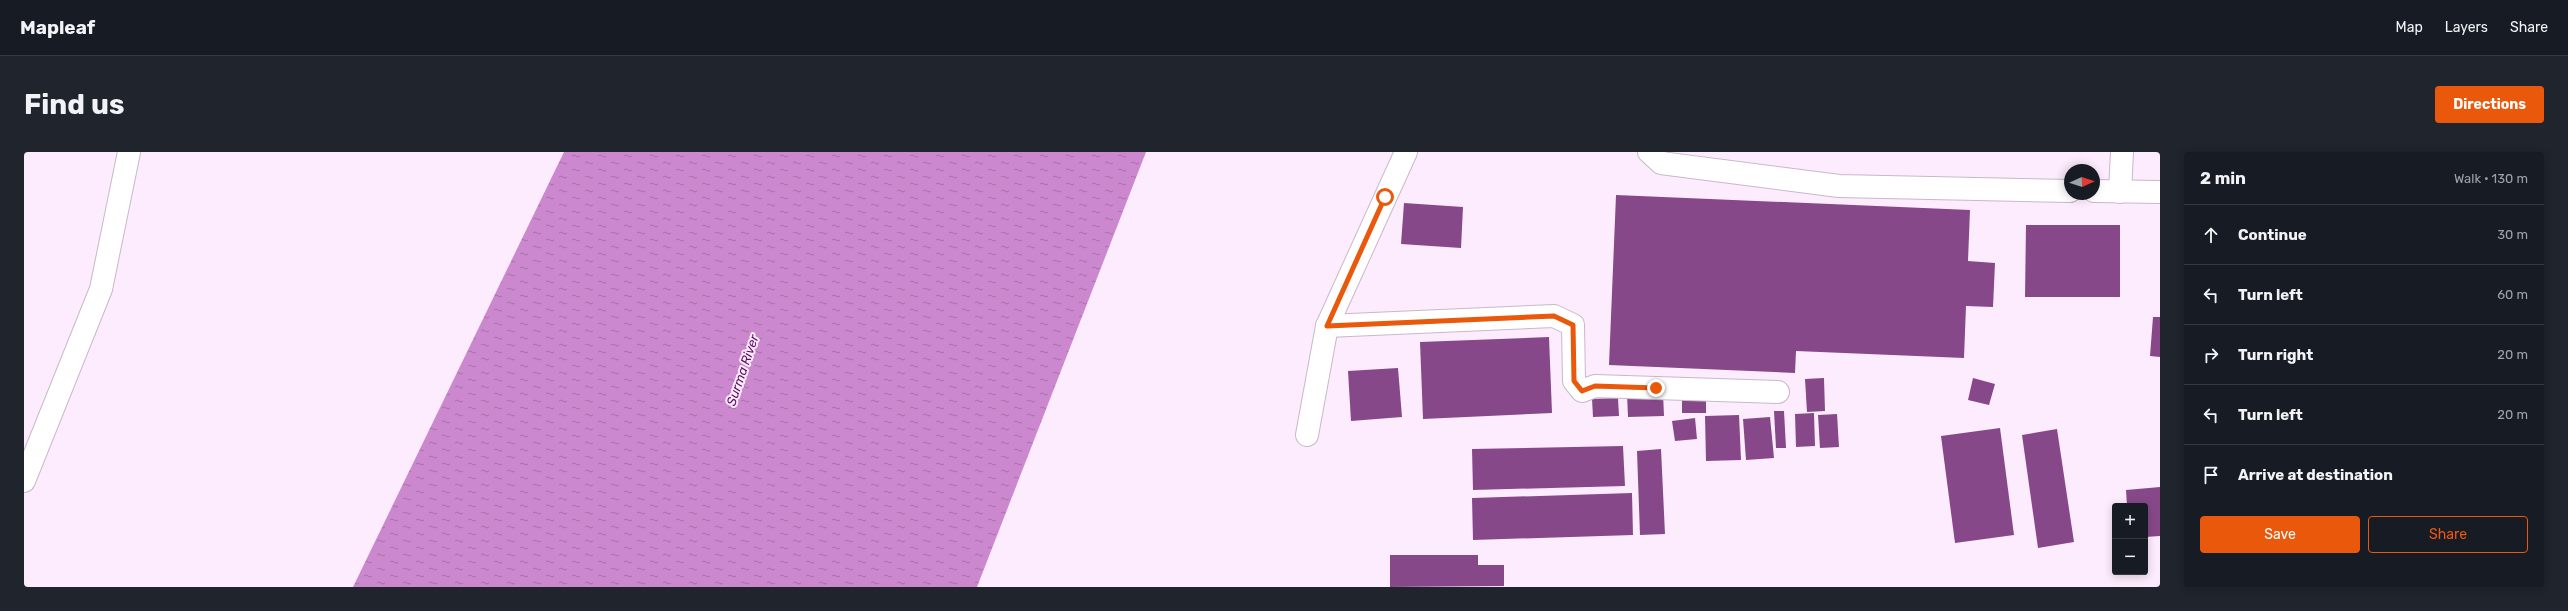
<!DOCTYPE html>
<html lang="en">
<head>
<meta charset="utf-8">
<style>
  :root { --surface:#171b24; --page:#20242c; --text:#f1f3f6; --muted:#9ea1a6; --line:#363941; --accent:#ea580c }
  body { margin:0; font-family:Rubik,sans-serif; background:var(--page); color:var(--text) }
  .controls { position:absolute; right:12px; bottom:12px; display:grid; overflow:hidden; border-radius:4px; box-shadow:0 2px 10px #0003 }
  .controls button { width:36px; height:36px; display:grid; place-items:center; padding:0; border:0; border-bottom:1px solid var(--line); background:var(--surface); color:var(--text); font:20px sans-serif }
  .compass { position:absolute; left:2040px; top:12px; width:36px; height:36px; border-radius:50%; background:var(--surface); box-shadow:0 2px 10px #0003; rotate:87deg }
  .stop { position:absolute; width:12px; height:12px; margin:-9px; border:3px solid #ea580c; border-radius:50%; background:#fff }
  .stop.end { background:#ea580c; border-color:#fff; box-shadow:0 1px 4px #0008 }
  .list { margin:0; padding:0; list-style:none }
  h2 { display:flex; justify-content:space-between; align-items:center; height:52px; margin:0; padding:0 16px; font-size:17px }
  h2 small { font-size:13px; font-weight:400; color:var(--muted) }
  .list li { display:grid; grid-template-columns:26px 1fr auto; gap:12px; align-items:center; box-sizing:border-box; height:60px; padding:0 16px; border-top:1px solid var(--line) }
  .list b { display:block; font-size:15px; white-space:nowrap }
  .list em { font-size:13px; font-style:normal; color:var(--muted) }
  .actions { display:flex; gap:8px; padding:12px 16px }
  .actions a { flex:1; padding:9px 0; border:1px solid var(--accent); border-radius:4px; text-align:center; font-size:14px; color:var(--accent) }
  .actions .main { background:var(--accent); color:#fff }
  .icon { flex:none; width:22px; height:22px; fill:none; stroke:currentColor; stroke-width:2; stroke-linecap:round; stroke-linejoin:round }
  .map { position:relative; flex:none; width:2136px; height:435px; overflow:hidden; border-radius:4px }
  header { display:flex; align-items:center; gap:24px; box-sizing:border-box; height:56px; padding:0 20px; background:var(--surface); border-bottom:1px solid var(--line) }
  header strong { font-size:19px }
  nav { display:flex; gap:22px; margin-inline-start:auto; font-size:14px }
  .intro { display:flex; align-items:center; justify-content:space-between; box-sizing:border-box; height:96px; padding:0 24px }
  h1 { margin:0; font-size:28px }
  .button { padding:10px 18px; border-radius:4px; background:var(--accent); color:#fff; font-size:14px; font-weight:700 }
  main { display:flex; gap:24px; padding:0 24px }
  aside { flex:1; background:var(--surface); border-radius:4px; box-shadow:0 2px 10px #0003 }
  .map>svg:first-child { display:block }
</style>
</head>
<body>
<header>
<strong>Mapleaf</strong>
<nav><a>Map</a><a>Layers</a><a>Share</a></nav>
</header>
<div class="intro"><h1>Find us</h1><a class="button">Directions</a></div>
<main>
<div class="map">
<svg width="2136" height="435" viewBox="0 0 2136 435">
  <defs>
    <pattern id="water-ripples" width="26" height="14" patternUnits="userSpaceOnUse"><rect width="26" height="14" fill="#cb88ce"/><path d="M2 4q2-2 4 0t4 0M15 11q2-2 4 0t4 0" fill="none" stroke="#a670a8"/></pattern>
  </defs>
  <rect width="100%" height="100%" fill="#fdecfd"/>
  <polygon fill="url(#water-ripples)" points="540,0 1122,0 953,435 329,435"/>
  <g fill="#87488a">
    <polygon points="1592,43 1946,58 1944,109 1971,111 1969,155 1942,154 1940,206 1772,199 1771,221 1585,213"/>
    <polygon points="1380,51 1439,55 1437,96 1377,92"/>
    <polygon points="2002,73 2096,73 2096,145 2001,145"/>
    <polygon points="2129,165 2136,165 2136,205 2126,204"/>
    <polygon points="1525,185 1528,261 1399,267 1396,190"/>
    <polygon points="1374,216 1378,265 1327,269 1324,219"/>
    <polygon points="1800,226 1801,259 1783,260 1781,227"/>
    <polygon points="1949,226 1971,232 1965,253 1944,248"/>
    <rect x="1658" y="240" width="24" height="21"/>
    <polygon points="1639,241 1640,264 1604,265 1603,242"/>
    <polygon points="1594,246 1595,264 1569,265 1568,247"/>
    <polygon points="1750,259 1760,259 1762,296 1752,296"/>
    <polygon points="1790,261 1791,294 1772,295 1771,262"/>
    <polygon points="1813,262 1815,295 1796,296 1794,263"/>
    <polygon points="1715,263 1717,308 1682,309 1681,264"/>
    <polygon points="1746,265 1750,306 1722,308 1719,267"/>
    <polygon points="1671,266 1673,287 1651,289 1648,269"/>
    <polygon points="1976,276 1990,383 1931,391 1917,284"/>
    <polygon points="2033,277 2050,390 2014,396 1998,283"/>
    <polygon points="1599,294 1601,334 1449,338 1448,297"/>
    <polygon points="1637,297 1641,382 1616,383 1613,299"/>
    <polygon points="2136,335 2136,384 2121,385 2121,354 2103,354 2102,338"/>
    <polygon points="1608,341 1609,383 1449,388 1448,346"/>
    <polygon points="1366,403 1454,403 1454,413 1480,413 1480,434 1366,435"/>
  </g>
  <g fill="none" stroke-linecap="round" stroke-linejoin="round">
    <defs>
      <g id="minor">
        <polyline points="1625,0 1637,11 1815,34 2046,39"/>
        <polyline points="2070,39 2136,40"/>
        <polyline points="2096,40 2098,0"/>
        <polyline points="1303,174 1530,164 1549,173 1550,229 1558,239 1571,234 1754,240"/>
        <polyline points="1283,283 1303,174 1382,0"/>
        <polyline points="0,329 77,137 105,0"/>
      </g>
    </defs>
    <use href="#minor" stroke="#c8b8c8" stroke-width="24"/>
    <use href="#minor" stroke="#fff" stroke-width="22"/>
  </g>
  <g fill="none" stroke-linecap="round" stroke-linejoin="round">
    <polyline stroke="#ea580c" stroke-width="5" points="1361,45 1303,174 1530,164 1549,173 1550,229 1558,239 1571,234 1632,236"/>
  </g>
  <g text-anchor="middle" stroke-width="4" stroke-linejoin="round" paint-order="stroke">
    <g font-size="13" font-style="italic" fill="#610c66" stroke="#fdecfd">
      <text transform="translate(718 218) rotate(-71)" y="5">Surma River</text>
    </g>
  </g>
</svg>
<div class="controls">
<button>+</button>
<button>−</button>
</div>
<svg class="compass" viewBox="-18 -18 36 36"><path d="M0-13l5 13h-10z" fill="#e53935"/><path d="M0 13l5-13h-10z" fill="#9ea1a6"/></svg>
<div class="stop" style="left:1361px;top:45px"></div>
<div class="stop end" style="left:1632px;top:236px"></div>
</div>
<aside>
<h2>2 min<small>Walk · 130 m</small></h2>
<ul class="list">
<li><svg class="icon" aria-label="ahead" viewBox="0 0 24 24"><path d="M12 20V5M6 11l6-6 6 6"/></svg><div><b>Continue</b></div><em>30 m</em></li>
<li><svg class="icon" aria-label="left" viewBox="0 0 24 24"><path d="M17 20v-9H6M10 6l-5 5 5 5"/></svg><div><b>Turn left</b></div><em>60 m</em></li>
<li><svg class="icon" aria-label="right" viewBox="0 0 24 24"><path d="M7 20v-9h11M14 6l5 5-5 5"/></svg><div><b>Turn right</b></div><em>20 m</em></li>
<li><svg class="icon" aria-label="left" viewBox="0 0 24 24"><path d="M17 20v-9H6M10 6l-5 5 5 5"/></svg><div><b>Turn left</b></div><em>20 m</em></li>
<li><svg class="icon" aria-label="arrive" viewBox="0 0 24 24"><path d="M6 21V4h12l-3 4 3 4H6"/></svg><div><b>Arrive at destination</b></div></li>
</ul>
<div class="actions"><a class="main">Save</a><a>Share</a></div>
</aside>
</main>
</body>
</html>
